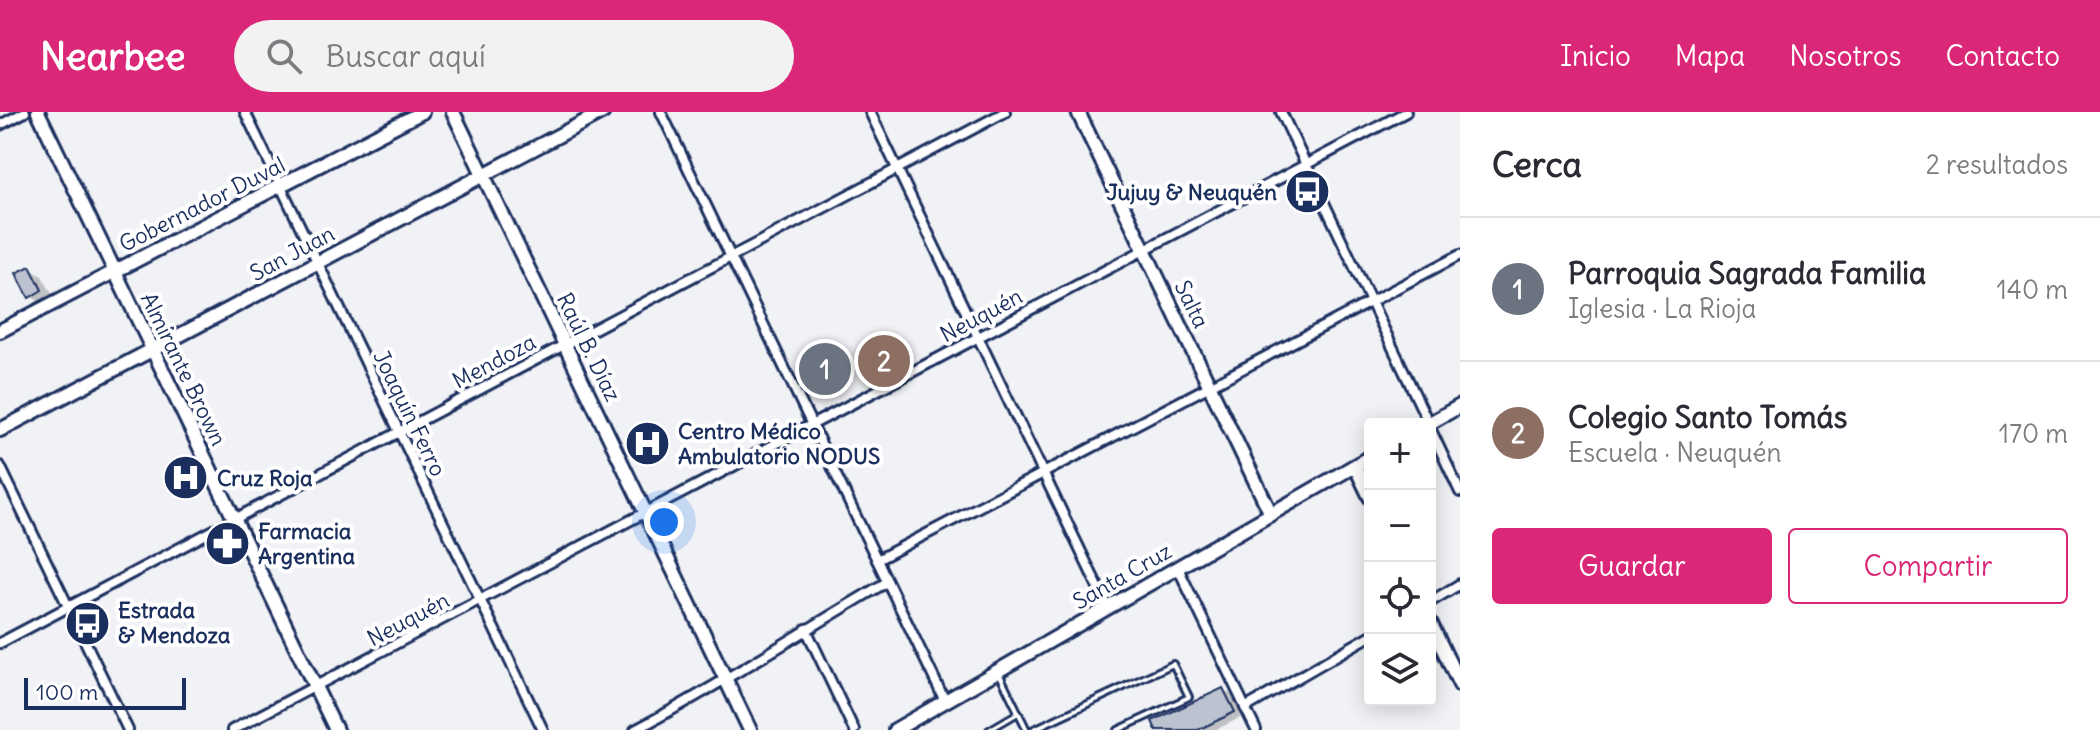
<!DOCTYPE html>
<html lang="es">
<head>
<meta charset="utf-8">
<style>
  :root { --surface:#fff; --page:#f2f2f3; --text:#2b2b33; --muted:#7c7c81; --line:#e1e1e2; --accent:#db2777 }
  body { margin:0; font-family:Delius,sans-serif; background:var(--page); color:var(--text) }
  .controls { position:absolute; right:24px; bottom:24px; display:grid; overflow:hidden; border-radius:8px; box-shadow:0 4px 20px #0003 }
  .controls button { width:72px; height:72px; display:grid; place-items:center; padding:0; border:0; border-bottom:2px solid var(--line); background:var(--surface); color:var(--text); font:40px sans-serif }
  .scale { position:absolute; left:24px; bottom:20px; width:162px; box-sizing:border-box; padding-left:8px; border:4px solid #1b2f5e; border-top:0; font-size:22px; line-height:28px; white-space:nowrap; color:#1b2f5e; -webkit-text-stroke:6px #fff; paint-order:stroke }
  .you { position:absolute; left:664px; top:410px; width:28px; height:28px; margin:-20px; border:6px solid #fff; border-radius:50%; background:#1a73e8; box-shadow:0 0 0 12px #1a73e833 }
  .badge { display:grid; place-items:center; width:52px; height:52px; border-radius:50%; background:var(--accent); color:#fff; font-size:26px; font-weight:700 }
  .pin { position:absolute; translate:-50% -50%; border:4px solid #fff; box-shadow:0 2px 8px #0006 }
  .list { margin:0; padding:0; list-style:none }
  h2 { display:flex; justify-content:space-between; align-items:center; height:104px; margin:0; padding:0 32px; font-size:34px }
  h2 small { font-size:26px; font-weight:400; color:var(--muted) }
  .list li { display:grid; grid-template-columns:52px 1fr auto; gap:24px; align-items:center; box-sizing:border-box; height:144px; padding:0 32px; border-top:2px solid var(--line) }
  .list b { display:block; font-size:30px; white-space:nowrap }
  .list p { margin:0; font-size:26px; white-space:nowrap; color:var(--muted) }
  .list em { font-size:26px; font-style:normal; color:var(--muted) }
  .actions { display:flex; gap:16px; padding:24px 32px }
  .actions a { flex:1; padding:18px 0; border:2px solid var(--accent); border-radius:8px; text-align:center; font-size:28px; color:var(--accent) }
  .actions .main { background:var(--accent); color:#fff }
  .icon { flex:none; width:44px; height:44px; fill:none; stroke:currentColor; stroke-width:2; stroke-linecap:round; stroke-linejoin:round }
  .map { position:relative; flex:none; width:1460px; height:618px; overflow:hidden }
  header { display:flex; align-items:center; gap:48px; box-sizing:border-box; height:112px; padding:0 40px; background:var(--accent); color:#fff }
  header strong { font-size:38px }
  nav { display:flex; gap:44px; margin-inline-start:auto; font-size:28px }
  .search { width:560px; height:72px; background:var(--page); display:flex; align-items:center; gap:20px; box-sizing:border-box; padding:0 28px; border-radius:44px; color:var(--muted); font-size:30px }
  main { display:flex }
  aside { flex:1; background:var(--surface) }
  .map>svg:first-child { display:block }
</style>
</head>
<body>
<header>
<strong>Nearbee</strong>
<div class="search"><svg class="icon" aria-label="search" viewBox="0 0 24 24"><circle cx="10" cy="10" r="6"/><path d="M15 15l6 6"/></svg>Buscar aquí</div>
<nav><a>Inicio</a><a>Mapa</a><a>Nosotros</a><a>Contacto</a></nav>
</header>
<main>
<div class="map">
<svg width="1460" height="618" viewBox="0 0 1460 618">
  <rect width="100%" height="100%" fill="#f1f2f5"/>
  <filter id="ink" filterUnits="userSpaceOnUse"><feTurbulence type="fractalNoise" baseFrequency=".0125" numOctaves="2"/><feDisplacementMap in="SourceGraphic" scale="16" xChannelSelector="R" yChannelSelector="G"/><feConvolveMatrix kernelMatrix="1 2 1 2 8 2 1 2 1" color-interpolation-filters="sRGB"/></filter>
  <g filter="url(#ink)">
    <g fill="#0003">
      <polygon points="30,157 42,164 54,185 42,191 30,184"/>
      <polygon points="1223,578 1231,582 1242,605 1215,618 1159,618"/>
    </g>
    <g fill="#bcc2d0" stroke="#1b2f5e" stroke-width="2">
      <polygon points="30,154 42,178 29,186 16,161"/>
      <polygon points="1223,576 1235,600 1198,618 1156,618 1152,609"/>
    </g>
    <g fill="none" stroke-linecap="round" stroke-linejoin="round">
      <defs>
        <g id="lane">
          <polyline points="999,561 1027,618"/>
          <polyline points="989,618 1018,601"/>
          <polyline points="1032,618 1173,552 1189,585 1118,618"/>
        </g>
        <g id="street">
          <polyline points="245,0 543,618"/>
          <polyline points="661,0 945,589"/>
          <polyline points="870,0 1108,496"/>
          <polyline points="1281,0 1429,312"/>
          <polyline points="0,13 25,0"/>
          <polyline points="1430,316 1460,380"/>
          <polyline points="0,354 128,618"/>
          <polyline points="877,448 1460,143"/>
          <polyline points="1178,456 1256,618"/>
          <polyline points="1430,490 1460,472"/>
          <polyline points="806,517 854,618"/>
          <polyline points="0,531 1005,0"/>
          <polyline points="1245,596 1370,524"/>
          <polyline points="232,618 1406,0"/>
          <path d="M635,618C721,573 803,519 887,470"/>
        </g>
        <g id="secondary">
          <polyline points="38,0 336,618"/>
          <polyline points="453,0 750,618"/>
          <polyline points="1078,0 1271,402"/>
          <polyline points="0,219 422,0"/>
          <polyline points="1428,312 1460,294"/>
          <polyline points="0,318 603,0"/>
          <polyline points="1355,354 1370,385"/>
          <polyline points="1430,510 1460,573"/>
          <polyline points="895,618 1370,345"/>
        </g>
      </defs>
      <use href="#lane" stroke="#1b2f5e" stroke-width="10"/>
      <use href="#street" stroke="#1b2f5e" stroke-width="14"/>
      <use href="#secondary" stroke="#1b2f5e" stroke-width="18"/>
      <use href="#lane" stroke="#fff" stroke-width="4"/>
      <use href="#street" stroke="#fff" stroke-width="8"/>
      <use href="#secondary" stroke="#fff" stroke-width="12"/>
    </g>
  </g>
  <defs>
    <symbol id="bus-disc" viewBox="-11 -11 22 22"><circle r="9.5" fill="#1b2f5e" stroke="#fff"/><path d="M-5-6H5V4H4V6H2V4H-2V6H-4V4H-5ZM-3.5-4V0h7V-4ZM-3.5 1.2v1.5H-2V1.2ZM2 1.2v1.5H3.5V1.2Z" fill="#fff"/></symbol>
    <symbol id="hospital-disc" viewBox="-11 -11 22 22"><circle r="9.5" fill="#1b2f5e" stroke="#fff"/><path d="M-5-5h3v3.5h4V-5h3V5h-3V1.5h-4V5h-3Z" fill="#fff"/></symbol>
    <symbol id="pharmacy-disc" viewBox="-11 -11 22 22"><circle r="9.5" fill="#1b2f5e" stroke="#fff"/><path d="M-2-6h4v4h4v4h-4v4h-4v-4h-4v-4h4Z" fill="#fff"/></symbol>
  </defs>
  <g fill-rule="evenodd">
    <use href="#bus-disc" x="1282" y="54" width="51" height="51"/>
    <use href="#hospital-disc" x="622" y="306" width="51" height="51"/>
    <use href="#hospital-disc" x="160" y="340" width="51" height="51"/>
    <use href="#pharmacy-disc" x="202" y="406" width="51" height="51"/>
    <use href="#bus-disc" x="62" y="486" width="51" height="51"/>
  </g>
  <g text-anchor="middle" stroke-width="8" stroke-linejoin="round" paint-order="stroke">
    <g font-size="22" font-weight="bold" fill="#1b2f5e" stroke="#fff" text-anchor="start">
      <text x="1277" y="88" text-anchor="end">Jujuy &amp; Neuquén</text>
      <text x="678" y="327">Centro Médico<tspan x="678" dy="25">Ambulatorio NODUS</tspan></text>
      <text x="217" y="374">Cruz Roja</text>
      <text x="258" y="427">Farmacia<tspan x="258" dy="25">Argentina</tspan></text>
      <text x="118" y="506">Estrada<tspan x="118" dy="25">&amp; Mendoza</tspan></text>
    </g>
    <g font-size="22" fill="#1b2f5e" stroke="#fff">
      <text transform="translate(202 92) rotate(-27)" y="8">Gobernador Duval</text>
      <text transform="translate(292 141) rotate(-28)" y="8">San Juan</text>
      <text transform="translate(1192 192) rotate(64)" y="8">Salta</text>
      <text transform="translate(981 203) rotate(-28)" y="8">Neuquén</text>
      <text transform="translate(589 235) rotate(64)" y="8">Raúl B. Díaz</text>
      <text transform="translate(494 249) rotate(-28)" y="8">Mendoza</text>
      <text transform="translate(184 257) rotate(64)" y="8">Almirante Brown</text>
      <text transform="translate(410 301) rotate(64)" y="8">Joaquín Ferro</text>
      <text transform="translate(1122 464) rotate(-30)" y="8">Santa Cruz</text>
      <text transform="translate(408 507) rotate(-28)" y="8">Neuquén</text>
    </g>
  </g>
</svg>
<div class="controls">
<button>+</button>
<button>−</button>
<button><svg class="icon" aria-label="locate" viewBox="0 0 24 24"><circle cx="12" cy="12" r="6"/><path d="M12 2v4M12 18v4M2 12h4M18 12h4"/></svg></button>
<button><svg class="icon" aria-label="layers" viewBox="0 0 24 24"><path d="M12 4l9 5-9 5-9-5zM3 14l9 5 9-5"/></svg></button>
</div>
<div class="scale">100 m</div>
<div class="you"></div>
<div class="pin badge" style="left:825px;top:257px;background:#6b7280">1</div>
<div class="pin badge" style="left:884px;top:249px;background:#8d6e63">2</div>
</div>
<aside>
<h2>Cerca<small>2 resultados</small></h2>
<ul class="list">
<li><span class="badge" style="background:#6b7280">1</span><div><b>Parroquia Sagrada Familia</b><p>Iglesia · La Rioja</p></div><em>140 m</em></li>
<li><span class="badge" style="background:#8d6e63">2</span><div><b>Colegio Santo Tomás</b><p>Escuela · Neuquén</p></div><em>170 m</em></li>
</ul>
<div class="actions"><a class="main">Guardar</a><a>Compartir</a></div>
</aside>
</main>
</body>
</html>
